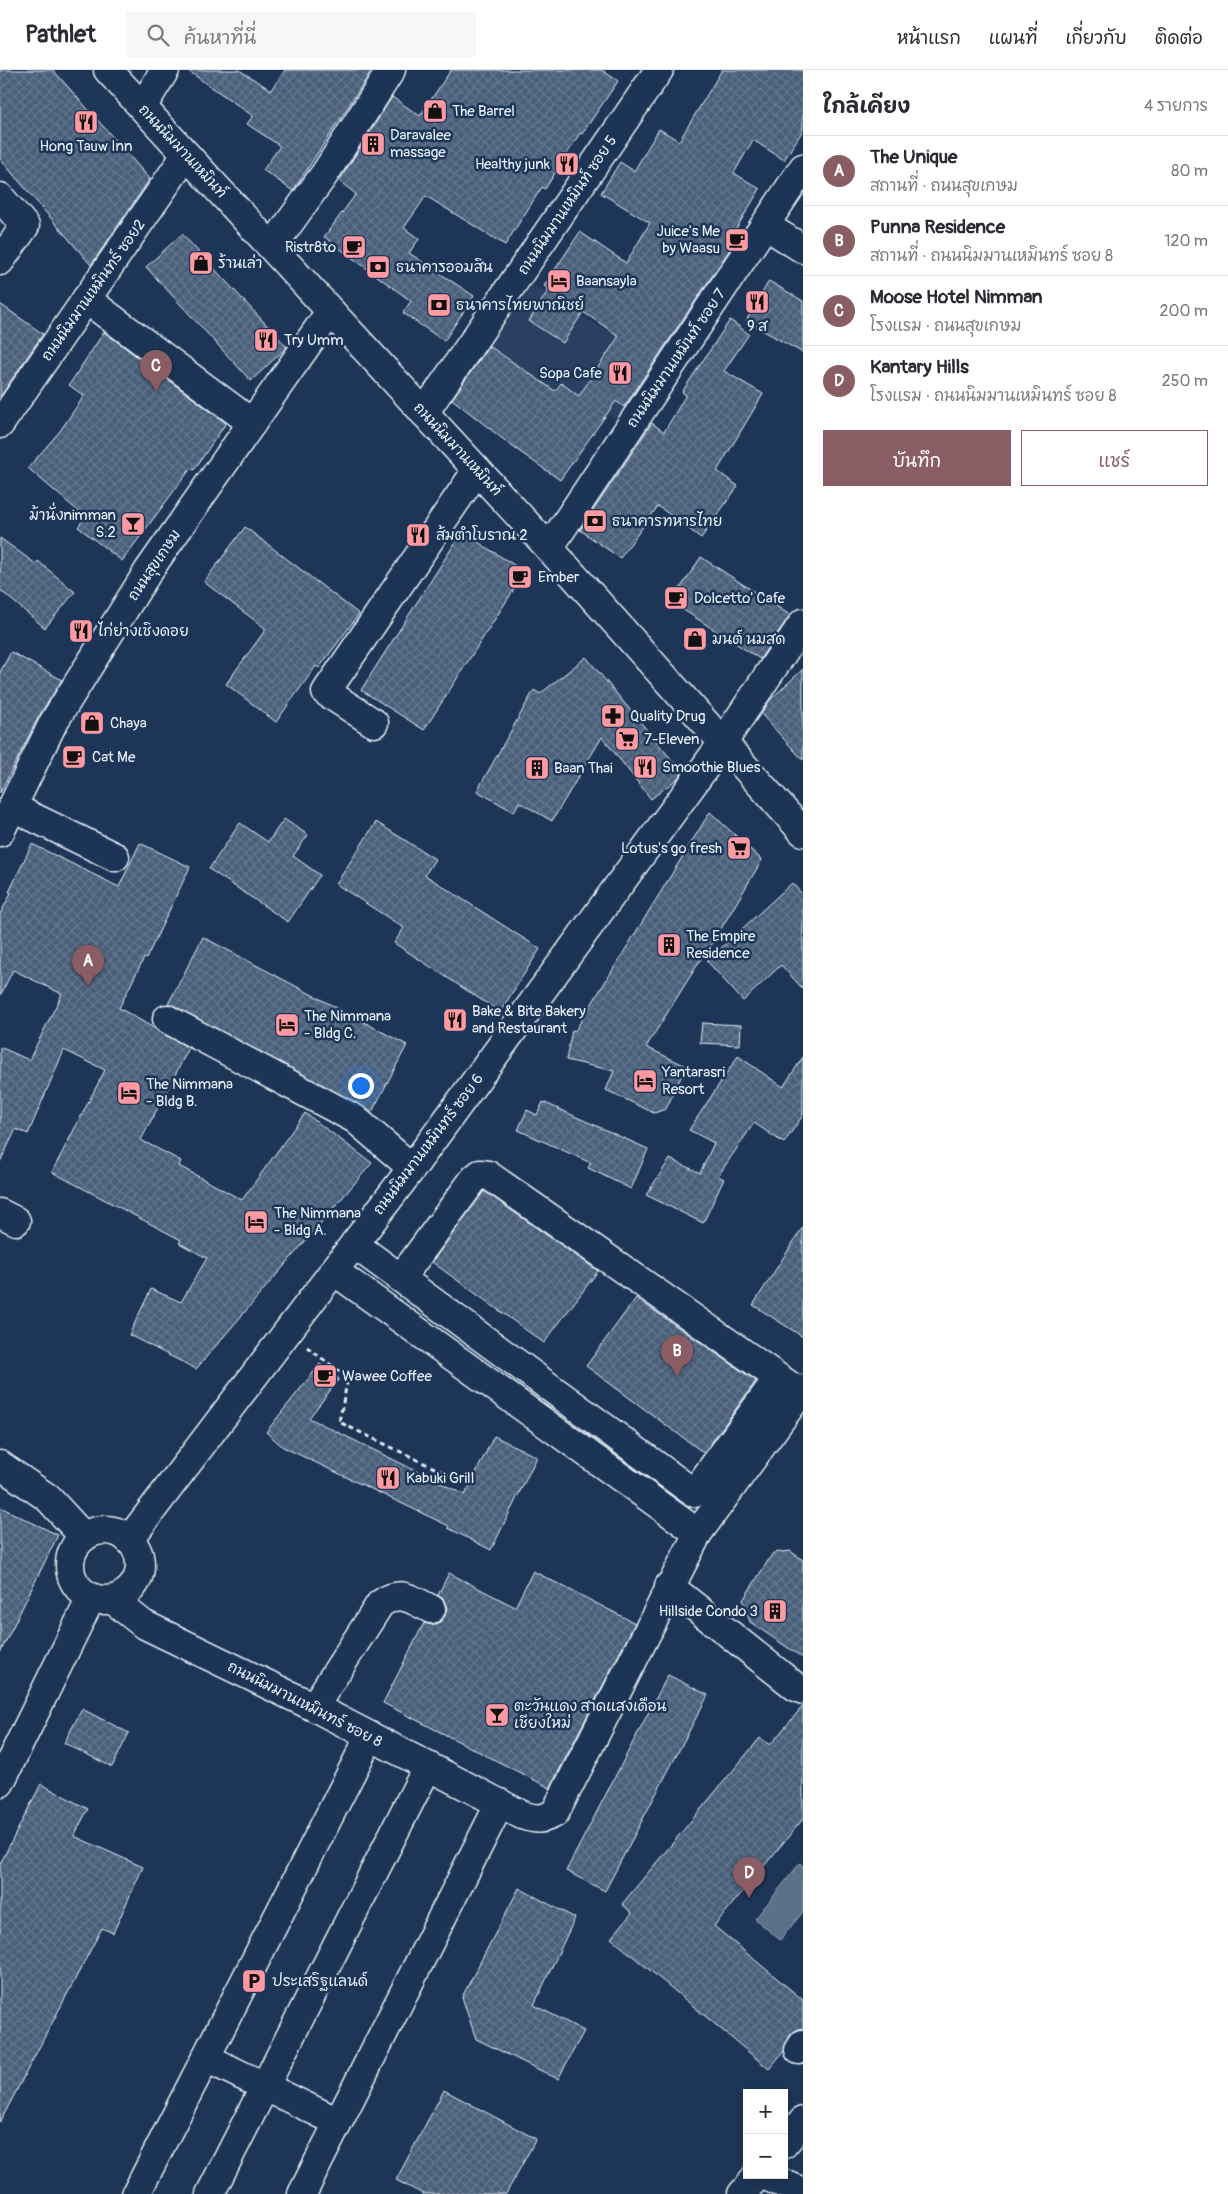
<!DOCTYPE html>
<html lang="th">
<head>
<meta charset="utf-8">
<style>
  :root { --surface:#fff; --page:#f7f7f7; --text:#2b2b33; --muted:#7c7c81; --line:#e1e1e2; --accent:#8a5d65 }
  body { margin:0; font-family:Pangolin,"Playpen Sans Thai",sans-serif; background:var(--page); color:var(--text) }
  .controls { position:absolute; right:15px; bottom:15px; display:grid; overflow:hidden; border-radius:0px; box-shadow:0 2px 8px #0003 }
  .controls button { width:45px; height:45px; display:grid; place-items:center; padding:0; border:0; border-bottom:1px solid var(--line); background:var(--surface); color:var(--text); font:25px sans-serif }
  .you { position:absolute; left:360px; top:1015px; width:18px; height:18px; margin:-12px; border:4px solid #fff; border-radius:50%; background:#1a73e8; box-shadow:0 0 0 8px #1a73e833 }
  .badge { display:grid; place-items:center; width:32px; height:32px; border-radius:50%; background:var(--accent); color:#fff; font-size:16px; font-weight:700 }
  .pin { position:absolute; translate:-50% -41px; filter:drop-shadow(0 1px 2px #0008) }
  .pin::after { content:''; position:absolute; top:26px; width:18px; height:15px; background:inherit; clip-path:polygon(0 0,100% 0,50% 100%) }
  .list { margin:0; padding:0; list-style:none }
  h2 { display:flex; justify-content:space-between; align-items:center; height:65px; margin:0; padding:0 20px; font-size:21px }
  h2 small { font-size:16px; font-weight:400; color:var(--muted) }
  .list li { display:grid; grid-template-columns:32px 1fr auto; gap:15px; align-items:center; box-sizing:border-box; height:70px; padding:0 20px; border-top:1px solid var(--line) }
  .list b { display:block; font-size:19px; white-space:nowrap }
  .list p { margin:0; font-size:16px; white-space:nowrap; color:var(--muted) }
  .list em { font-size:16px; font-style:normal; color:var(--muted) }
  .actions { display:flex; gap:10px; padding:15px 20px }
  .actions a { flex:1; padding:11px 0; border:1px solid var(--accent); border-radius:0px; text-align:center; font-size:18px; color:var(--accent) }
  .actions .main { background:var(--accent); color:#fff }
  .icon { flex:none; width:28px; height:28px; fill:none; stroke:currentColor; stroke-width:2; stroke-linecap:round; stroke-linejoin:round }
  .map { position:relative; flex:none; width:803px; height:2124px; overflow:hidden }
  header { display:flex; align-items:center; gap:30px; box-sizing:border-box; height:70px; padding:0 25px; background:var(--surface); border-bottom:1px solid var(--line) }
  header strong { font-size:24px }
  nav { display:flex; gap:28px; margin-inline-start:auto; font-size:18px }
  .search { width:350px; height:45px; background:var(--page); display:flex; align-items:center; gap:12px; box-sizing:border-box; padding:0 18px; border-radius:0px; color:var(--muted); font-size:19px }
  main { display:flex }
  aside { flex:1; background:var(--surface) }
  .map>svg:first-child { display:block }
</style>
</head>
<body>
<header>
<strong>Pathlet</strong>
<div class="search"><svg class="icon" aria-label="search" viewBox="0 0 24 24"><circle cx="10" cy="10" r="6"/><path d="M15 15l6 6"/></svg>ค้นหาที่นี่</div>
<nav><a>หน้าแรก</a><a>แผนที่</a><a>เกี่ยวกับ</a><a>ติดต่อ</a></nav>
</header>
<main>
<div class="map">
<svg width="803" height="2124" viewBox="0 0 803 2124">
  <defs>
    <pattern id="building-cross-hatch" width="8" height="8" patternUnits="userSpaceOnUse" patternTransform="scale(1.25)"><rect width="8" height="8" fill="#495e7a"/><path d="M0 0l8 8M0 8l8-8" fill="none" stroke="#63768e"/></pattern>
  </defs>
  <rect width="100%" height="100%" fill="#1d3557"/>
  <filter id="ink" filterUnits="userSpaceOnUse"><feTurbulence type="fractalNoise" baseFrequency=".02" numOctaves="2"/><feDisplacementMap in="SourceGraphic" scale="10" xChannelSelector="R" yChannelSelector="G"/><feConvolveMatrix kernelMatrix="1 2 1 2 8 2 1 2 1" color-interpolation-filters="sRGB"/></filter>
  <g filter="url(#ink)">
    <polygon fill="#2a4162" points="651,184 711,220 622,354 559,312 514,378 451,328 530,213 603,259"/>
    <polygon fill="#5d7089" stroke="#95a4b5" points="800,1793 803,1796 803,1842 780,1870 755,1849"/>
    <g fill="url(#building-cross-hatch)" stroke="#e8f1f8">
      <polygon points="0,0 53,0 150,109 91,195 0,89"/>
      <polygon points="187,0 239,0 271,20 285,0 372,0 293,121 263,100 280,76 247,54 253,46"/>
      <polygon points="451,0 602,0 618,11 582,64 580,63 545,119 542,117 505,175 426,126 404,158 419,169 409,183 474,226 444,271 403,243 411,231 324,167 356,124 339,111 392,27 420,46"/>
      <polygon points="722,0 803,0 803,60 784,90 753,70 734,103 760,119 734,162 739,166 624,337 616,331 560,410 513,377 452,329 489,276 555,321 561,313 579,326 619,266 583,242 563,273 529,251 549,219 544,216 580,162 626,193 650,153 601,123 620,92 634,101 659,59 679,71"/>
      <polygon points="182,164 287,277 251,311 146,197"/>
      <polygon points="769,211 803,231 803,283 746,251"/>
      <polygon points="0,234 43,264 0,327"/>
      <polygon points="730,250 749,264 724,301 763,324 717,401 738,416 701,468 658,436 620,488 580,460 652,353 664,362 686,325 682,322"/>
      <polygon points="104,262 226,353 194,400 191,398 122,491 78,457 85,447 28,398 60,361 84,326 69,315"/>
      <polygon points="245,457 359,544 319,598 316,596 276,652 226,614 266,559 204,512"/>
      <polygon points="462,462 525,502 424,660 361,620"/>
      <polygon points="0,468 36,494 38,491 75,522 45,558 0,520"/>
      <polygon points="701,487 790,545 760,589 671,532"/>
      <polygon points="11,582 62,610 39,646 0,723 0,602"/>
      <polygon points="586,587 682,702 678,708 651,729 602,667 552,751 519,732 514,742 477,721 534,620 540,624"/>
      <polygon points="803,599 803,690 761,644 770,630"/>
      <polygon points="710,742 762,790 706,884 706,881 646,977 686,996 666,1039 654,1043 606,1020 614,1001 566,990 572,960 575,961"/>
      <polygon points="284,749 308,765 293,786 320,805 288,852 209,799 240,753 268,772"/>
      <polygon points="376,752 435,789 425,805 540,879 500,942 394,873 404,858 336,814"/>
      <polygon points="140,773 190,797 146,889 144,888 119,938 189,978 141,1070 181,1091 179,1096 242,1130 305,1043 372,1093 196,1299 129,1265 151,1219 181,1232 207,1188 179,1173 181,1170 52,1102 105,1000 64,980 28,1064 16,1059 0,1092 0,977 29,990 62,924 13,900 0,926 0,844 11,823 9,822 32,774 119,817"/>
      <polygon points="792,813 803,825 803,919 781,895 743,931 707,891"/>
      <polygon points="203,867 407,975 372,1042 168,934"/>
      <polygon points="702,953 741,955 740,975 700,973"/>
      <polygon points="738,986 783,1017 803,987 803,1045 784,1073 754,1053 718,1106 724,1109 703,1153 646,1125 670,1089 700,1103 714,1073 689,1060"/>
      <polygon points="543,1032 648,1079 631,1119 588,1098 591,1093 518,1060 527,1040 537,1045"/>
      <polygon points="484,1121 598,1201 544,1273 432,1192"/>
      <polygon points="803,1157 803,1267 753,1235"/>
      <polygon points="636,1228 756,1311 704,1383 586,1296"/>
      <polygon points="320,1294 339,1309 309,1348 465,1425 494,1366 537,1387 491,1480 448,1458 449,1456 283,1377 266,1362"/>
      <polygon points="0,1437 58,1465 0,1583"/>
      <polygon points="790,1481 803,1490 803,1588 750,1552 743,1530 773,1483"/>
      <polygon points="533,1501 635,1553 550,1718 383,1633 424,1553 432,1555 440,1552 445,1546 447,1538 444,1530 438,1525 449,1503 515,1537"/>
      <polygon points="668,1605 708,1625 605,1821 566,1801"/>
      <polygon points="803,1636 803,1749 714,1856 803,1930 803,1958 796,1960 790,1965 784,1981 769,1999 611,1868 632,1843 622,1834 760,1668 770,1675"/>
      <polygon points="82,1639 129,1663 112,1697 64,1673"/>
      <polygon points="41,1714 88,1739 74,1766 143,1797 113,1863 102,1858 0,2052 0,1794"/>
      <polygon points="519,1818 575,1848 534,1935 584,1961 558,2009 476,1969 462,1927"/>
      <polygon points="444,2020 536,2069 506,2124 423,2124 396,2110"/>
    </g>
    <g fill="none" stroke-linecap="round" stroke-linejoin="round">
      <defs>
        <g id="minor">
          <polyline points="142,37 165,0"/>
          <polyline points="0,127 25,156 0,191"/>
          <polyline points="765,155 803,179"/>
          <polyline points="272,177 326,102 391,0"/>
          <polyline points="86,229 252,353"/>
          <polyline points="424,343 659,0"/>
          <polyline points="0,354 186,85"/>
          <polyline points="549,478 803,98"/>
          <polyline points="374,653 326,622 477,400"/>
          <polyline points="12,737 115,787"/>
          <polyline points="0,762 53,653 149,500 330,242"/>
          <polyline points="167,949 355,1049 412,1098"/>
          <polyline points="0,1143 16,1151"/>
          <polyline points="354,1174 694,1423 778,1308"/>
          <polyline points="334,1201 698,1463"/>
          <polyline points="401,1208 474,1109 480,1104 488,1105 793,1318"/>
          <polyline points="0,1395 48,1428 84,1467"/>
          <circle cx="105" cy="1495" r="35"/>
          <polyline points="129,1470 412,1098 722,674 803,553"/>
          <polyline points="669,1516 796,1617 803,1620"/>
          <path d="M113,1530L143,1554L314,1637L522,1745C536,1750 542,1750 555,1743L698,1463L803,1319"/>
          <path d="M314,1637L380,1534C402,1519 410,1529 431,1539"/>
          <polyline points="0,1713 91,1528"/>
          <polyline points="799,1980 803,1974"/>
          <polyline points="206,1988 338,2052"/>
          <polyline points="784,2074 803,2051"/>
          <polyline points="763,2105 803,2122"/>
          <polyline points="136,2124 370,1666"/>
          <polyline points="210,2124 428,1696"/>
          <polyline points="302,2124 500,1733"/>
          <polyline points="742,2124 758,2105"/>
        </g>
        <polyline id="major" points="108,0 549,478 803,762"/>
      </defs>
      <use href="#minor" stroke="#e8f1f8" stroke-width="31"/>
      <use href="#major" stroke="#e8f1f8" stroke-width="31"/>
      <polyline stroke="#e8f1f8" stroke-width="3" stroke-dasharray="5 4" stroke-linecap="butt" points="307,1277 348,1308 339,1352 455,1408"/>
      <use href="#minor" stroke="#1d3557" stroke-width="28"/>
      <use href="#major" stroke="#1d3557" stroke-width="28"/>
    </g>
  </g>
  <defs>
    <symbol id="shop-square" viewBox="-11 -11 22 22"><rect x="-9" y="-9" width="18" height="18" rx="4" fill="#ff9aa2" stroke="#1d3557"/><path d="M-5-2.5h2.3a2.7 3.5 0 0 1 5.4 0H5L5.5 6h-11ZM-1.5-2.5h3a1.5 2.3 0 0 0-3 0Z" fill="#111"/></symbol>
    <symbol id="restaurant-square" viewBox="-11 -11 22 22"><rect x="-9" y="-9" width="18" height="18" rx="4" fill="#ff9aa2" stroke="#1d3557"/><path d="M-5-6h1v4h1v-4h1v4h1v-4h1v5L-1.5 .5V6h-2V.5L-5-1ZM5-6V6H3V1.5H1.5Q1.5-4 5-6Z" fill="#111"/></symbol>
    <symbol id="building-square" viewBox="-11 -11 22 22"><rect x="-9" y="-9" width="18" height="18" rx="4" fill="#ff9aa2" stroke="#1d3557"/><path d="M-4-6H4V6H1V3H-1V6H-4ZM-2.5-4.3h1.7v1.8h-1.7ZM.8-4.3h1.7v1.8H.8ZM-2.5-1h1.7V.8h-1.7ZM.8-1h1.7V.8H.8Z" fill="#111"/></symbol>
    <symbol id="cafe-square" viewBox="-11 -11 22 22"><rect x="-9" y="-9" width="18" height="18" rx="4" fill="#ff9aa2" stroke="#1d3557"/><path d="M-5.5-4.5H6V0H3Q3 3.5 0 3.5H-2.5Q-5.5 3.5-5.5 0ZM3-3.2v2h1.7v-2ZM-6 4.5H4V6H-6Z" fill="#111"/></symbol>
    <symbol id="bank-square" viewBox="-11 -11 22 22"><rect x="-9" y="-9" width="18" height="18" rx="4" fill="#ff9aa2" stroke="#1d3557"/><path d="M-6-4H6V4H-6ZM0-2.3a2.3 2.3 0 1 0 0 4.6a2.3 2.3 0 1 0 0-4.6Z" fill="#111"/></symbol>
    <symbol id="hotel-square" viewBox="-11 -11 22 22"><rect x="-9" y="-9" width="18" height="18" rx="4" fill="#ff9aa2" stroke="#1d3557"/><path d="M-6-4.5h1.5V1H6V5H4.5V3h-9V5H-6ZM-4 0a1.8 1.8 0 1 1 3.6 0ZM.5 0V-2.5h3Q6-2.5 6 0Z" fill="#111"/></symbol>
    <symbol id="bar-square" viewBox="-11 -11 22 22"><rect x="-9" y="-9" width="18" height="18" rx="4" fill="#ff9aa2" stroke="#1d3557"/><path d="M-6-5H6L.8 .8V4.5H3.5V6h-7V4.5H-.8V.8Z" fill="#111"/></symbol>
    <symbol id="pharmacy-square" viewBox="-11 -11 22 22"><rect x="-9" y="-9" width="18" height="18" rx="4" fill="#ff9aa2" stroke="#1d3557"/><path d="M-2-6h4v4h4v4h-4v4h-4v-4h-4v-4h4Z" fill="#111"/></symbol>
    <symbol id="supermarket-square" viewBox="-11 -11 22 22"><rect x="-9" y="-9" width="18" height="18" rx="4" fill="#ff9aa2" stroke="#1d3557"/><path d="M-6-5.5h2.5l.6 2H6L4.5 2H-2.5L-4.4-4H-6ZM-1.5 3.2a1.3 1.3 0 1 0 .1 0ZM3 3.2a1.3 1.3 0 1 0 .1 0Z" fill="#111"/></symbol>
    <symbol id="parking-square" viewBox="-11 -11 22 22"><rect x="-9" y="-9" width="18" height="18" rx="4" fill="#ff9aa2" stroke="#1d3557"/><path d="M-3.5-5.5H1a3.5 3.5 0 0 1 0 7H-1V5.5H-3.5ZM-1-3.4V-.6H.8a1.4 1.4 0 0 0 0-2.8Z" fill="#111"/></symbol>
  </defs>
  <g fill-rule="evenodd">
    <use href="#shop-square" x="421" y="27" width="28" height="28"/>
    <use href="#restaurant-square" x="72" y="38" width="28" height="28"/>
    <use href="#building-square" x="359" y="60" width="28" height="28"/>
    <use href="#restaurant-square" x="553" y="80" width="28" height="28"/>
    <use href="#cafe-square" x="723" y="156" width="28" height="28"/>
    <use href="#cafe-square" x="340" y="163" width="28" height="28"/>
    <use href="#shop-square" x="187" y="179" width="28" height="28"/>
    <use href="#bank-square" x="364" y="183" width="28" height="28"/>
    <use href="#hotel-square" x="545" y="197" width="28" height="28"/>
    <use href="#restaurant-square" x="743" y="218" width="28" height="28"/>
    <use href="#bank-square" x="425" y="221" width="28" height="28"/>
    <use href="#restaurant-square" x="252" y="256" width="28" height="28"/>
    <use href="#restaurant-square" x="606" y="289" width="28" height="28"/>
    <use href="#bank-square" x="581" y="437" width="28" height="28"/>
    <use href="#bar-square" x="119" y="440" width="28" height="28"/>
    <use href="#restaurant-square" x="404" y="451" width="28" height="28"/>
    <use href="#cafe-square" x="506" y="493" width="28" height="28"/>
    <use href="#cafe-square" x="662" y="514" width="28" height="28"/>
    <use href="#restaurant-square" x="67" y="547" width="28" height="28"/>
    <use href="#shop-square" x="681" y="555" width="28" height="28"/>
    <use href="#pharmacy-square" x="599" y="632" width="28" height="28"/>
    <use href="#shop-square" x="78" y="639" width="28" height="28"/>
    <use href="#supermarket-square" x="613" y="655" width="28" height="28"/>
    <use href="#cafe-square" x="60" y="673" width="28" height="28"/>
    <use href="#restaurant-square" x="631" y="683" width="28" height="28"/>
    <use href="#building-square" x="523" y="684" width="28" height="28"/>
    <use href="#supermarket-square" x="725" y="764" width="28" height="28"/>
    <use href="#building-square" x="655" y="861" width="28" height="28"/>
    <use href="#restaurant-square" x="441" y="936" width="28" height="28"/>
    <use href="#hotel-square" x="273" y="941" width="28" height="28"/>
    <use href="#hotel-square" x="631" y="997" width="28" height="28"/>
    <use href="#hotel-square" x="115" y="1009" width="28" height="28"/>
    <use href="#hotel-square" x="242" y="1138" width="28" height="28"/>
    <use href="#cafe-square" x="311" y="1292" width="28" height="28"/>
    <use href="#restaurant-square" x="374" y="1394" width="28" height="28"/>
    <use href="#building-square" x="761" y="1527" width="28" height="28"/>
    <use href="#bar-square" x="483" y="1631" width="28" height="28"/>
    <use href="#parking-square" x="240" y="1897" width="28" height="28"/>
  </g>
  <g text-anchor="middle" stroke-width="5" stroke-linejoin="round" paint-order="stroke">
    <g font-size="15" fill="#e8f1f8" stroke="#1d3557" text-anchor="start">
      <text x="452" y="46">The Barrel</text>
      <text x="390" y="70">Daravalee<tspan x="390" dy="17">massage</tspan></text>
      <text x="86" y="81" text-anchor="middle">Hong Tauw Inn</text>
      <text x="550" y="99" text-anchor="end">Healthy junk</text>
      <text x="720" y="166" text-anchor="end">Juice's Me<tspan x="720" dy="17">by Waasu</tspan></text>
      <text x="336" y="182" text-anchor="end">Ristr8to</text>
      <text x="218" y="198">ร้านเล่า</text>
      <text x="396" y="202">ธนาคารออมสิน</text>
      <text x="576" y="216">Baansayla</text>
      <text x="456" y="240">ธนาคารไทยพาณิชย์</text>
      <text x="757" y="261" text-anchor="middle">9 ส</text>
      <text x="284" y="275">Try Umm</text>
      <text x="602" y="308" text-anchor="end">Sopa Cafe</text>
      <text x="116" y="450" text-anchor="end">ม้านั่งnimman<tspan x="116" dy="17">S.2</tspan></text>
      <text x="612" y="456">ธนาคารทหารไทย</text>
      <text x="436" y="470">ส้มตำโบราณ 2</text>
      <text x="538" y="512">Ember</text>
      <text x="694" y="533">Dolcetto' Cafe</text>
      <text x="98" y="566">ไก่ย่างเชิงดอย</text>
      <text x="712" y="574">มนต์ นมสด</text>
      <text x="630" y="651">Quality Drug</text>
      <text x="110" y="658">Chaya</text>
      <text x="644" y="674">7-Eleven</text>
      <text x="92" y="692">Cat Me</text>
      <text x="662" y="702">Smoothie Blues</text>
      <text x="554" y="703">Baan Thai</text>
      <text x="722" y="783" text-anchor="end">Lotus's go fresh</text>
      <text x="686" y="871">The Empire<tspan x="686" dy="17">Residence</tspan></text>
      <text x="472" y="946">Bake &amp; Bite Bakery<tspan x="472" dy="17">and Restaurant</tspan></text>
      <text x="304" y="951">The Nimmana<tspan x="304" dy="17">- Bldg C.</tspan></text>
      <text x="662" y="1007">Yantarasri<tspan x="662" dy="17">Resort</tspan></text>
      <text x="146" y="1019">The Nimmana<tspan x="146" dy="17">- Bldg B.</tspan></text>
      <text x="274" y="1148">The Nimmana<tspan x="274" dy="17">- Bldg A.</tspan></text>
      <text x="342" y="1311">Wawee Coffee</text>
      <text x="406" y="1413">Kabuki Grill</text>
      <text x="758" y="1546" text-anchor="end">Hillside Condo 3</text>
      <text x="514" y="1641">ตะวันแดง สาดแสงเดือน<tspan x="514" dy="17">เชียงใหม่</tspan></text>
      <text x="272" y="1916">ประเสริฐแลนด์</text>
    </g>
    <g font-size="15" fill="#e8f1f8" stroke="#1d3557">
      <text transform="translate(183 81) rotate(47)" y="5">ถนนนิมมานเหมินท์</text>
      <text transform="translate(567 135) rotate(-56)" y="5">ถนนนิมมานเหมินท์ ซอย 5</text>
      <text transform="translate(93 220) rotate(-55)" y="5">ถนนนิมมานเหมินทร์ ซอย2</text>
      <text transform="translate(676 288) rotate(-56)" y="5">ถนนนิมมานเหมินท์ ซอย 7</text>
      <text transform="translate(458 379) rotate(47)" y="5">ถนนนิมมานเหมินท์</text>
      <text transform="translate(154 495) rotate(-56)" y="5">ถนนสุขเกษม</text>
      <text transform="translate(428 1074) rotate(-53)" y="5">ถนนนิมมานเหมินทร์ ซอย 6</text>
      <text transform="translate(305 1634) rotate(27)" y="5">ถนนนิมมานเหมินทร์ ซอย 8</text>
    </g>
  </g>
</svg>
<div class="controls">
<button>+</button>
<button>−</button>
</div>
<div class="you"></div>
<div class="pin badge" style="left:88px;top:916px">A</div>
<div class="pin badge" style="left:677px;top:1306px">B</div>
<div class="pin badge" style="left:156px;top:321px">C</div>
<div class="pin badge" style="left:749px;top:1828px">D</div>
</div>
<aside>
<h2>ใกล้เคียง<small>4 รายการ</small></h2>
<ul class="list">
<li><span class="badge">A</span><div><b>The Unique</b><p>สถานที่ · ถนนสุขเกษม</p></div><em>80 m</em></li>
<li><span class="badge">B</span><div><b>Punna Residence</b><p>สถานที่ · ถนนนิมมานเหมินทร์ ซอย 8</p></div><em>120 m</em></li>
<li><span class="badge">C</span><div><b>Moose Hotel Nimman</b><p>โรงแรม · ถนนสุขเกษม</p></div><em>200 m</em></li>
<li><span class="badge">D</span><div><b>Kantary Hills</b><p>โรงแรม · ถนนนิมมานเหมินทร์ ซอย 8</p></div><em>250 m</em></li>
</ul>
<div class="actions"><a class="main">บันทึก</a><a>แชร์</a></div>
</aside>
</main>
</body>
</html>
